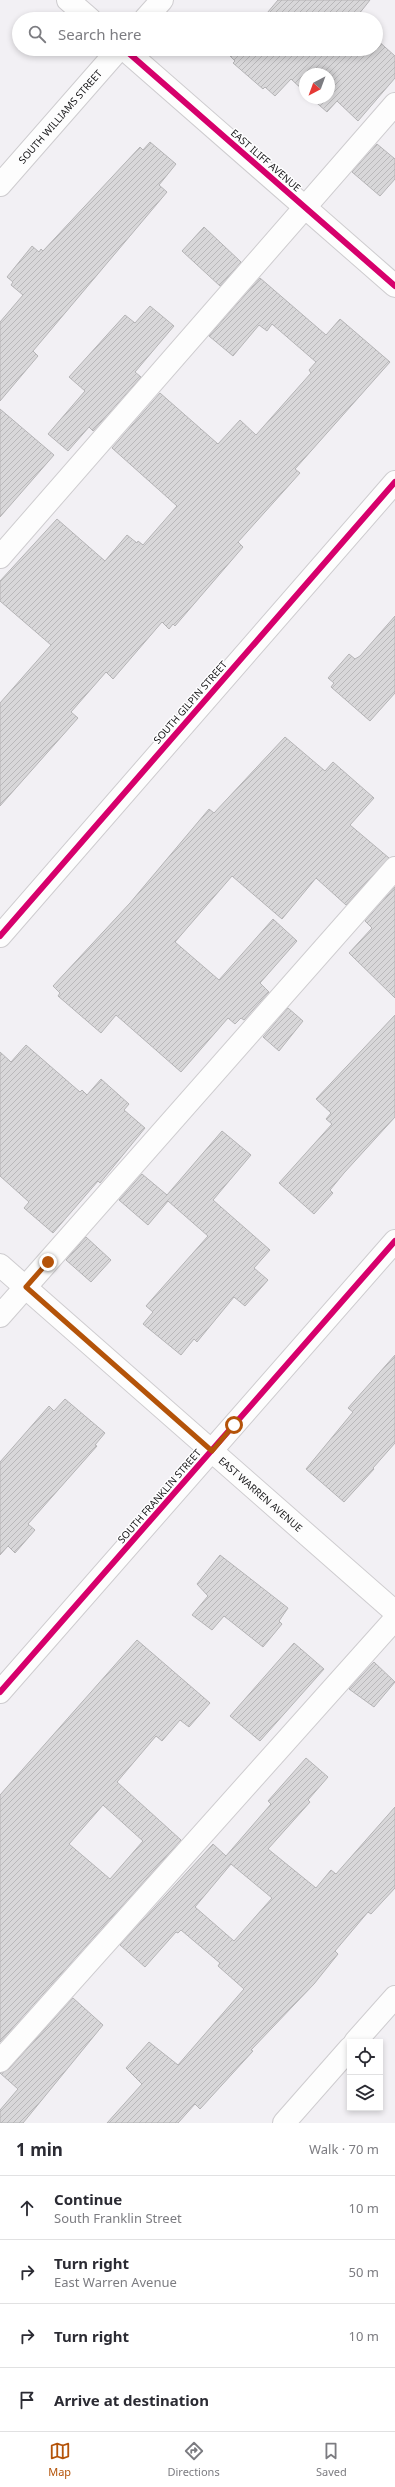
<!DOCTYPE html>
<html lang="en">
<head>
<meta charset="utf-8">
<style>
  :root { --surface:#fff; --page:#f7f7f7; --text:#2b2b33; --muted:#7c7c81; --line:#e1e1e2; --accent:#b45309 }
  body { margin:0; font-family:"Noto Sans",sans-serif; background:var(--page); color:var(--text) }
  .controls { position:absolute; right:12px; bottom:12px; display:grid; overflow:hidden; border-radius:0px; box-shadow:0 2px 6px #0003 }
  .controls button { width:36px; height:36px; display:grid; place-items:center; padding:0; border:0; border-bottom:1px solid var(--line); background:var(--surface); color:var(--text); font:20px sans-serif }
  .compass { position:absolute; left:299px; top:68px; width:36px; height:36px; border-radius:50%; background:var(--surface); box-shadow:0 2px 6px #0003; rotate:221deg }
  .stop { position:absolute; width:12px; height:12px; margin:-9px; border:3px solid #b45309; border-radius:50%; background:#fff }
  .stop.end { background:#b45309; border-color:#fff; box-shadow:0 1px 4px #0008 }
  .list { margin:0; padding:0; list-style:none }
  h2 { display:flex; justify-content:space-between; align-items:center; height:52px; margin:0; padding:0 16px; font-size:17px }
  h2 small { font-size:13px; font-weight:400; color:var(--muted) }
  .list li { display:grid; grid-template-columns:26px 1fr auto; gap:12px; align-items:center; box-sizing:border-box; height:64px; padding:0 16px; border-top:1px solid var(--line) }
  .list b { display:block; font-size:15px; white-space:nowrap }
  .list p { margin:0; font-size:13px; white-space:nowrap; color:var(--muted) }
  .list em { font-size:13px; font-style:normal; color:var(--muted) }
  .icon { flex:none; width:22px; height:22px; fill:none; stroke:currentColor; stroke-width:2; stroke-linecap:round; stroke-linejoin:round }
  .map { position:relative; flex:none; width:395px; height:2123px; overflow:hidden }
  .search { position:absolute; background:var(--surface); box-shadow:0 2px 6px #0003; left:12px; right:12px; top:12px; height:44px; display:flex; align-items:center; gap:10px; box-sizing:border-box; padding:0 14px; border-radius:22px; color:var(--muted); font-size:15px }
  .sheet { height:308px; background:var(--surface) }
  nav { display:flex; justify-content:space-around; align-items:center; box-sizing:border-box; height:56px; border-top:1px solid var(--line); background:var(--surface); font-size:11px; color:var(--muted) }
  nav a { display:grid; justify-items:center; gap:2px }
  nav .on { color:var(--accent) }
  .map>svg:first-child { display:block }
</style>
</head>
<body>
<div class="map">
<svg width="395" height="2123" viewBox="0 0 395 2123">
  <defs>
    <pattern id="building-hatch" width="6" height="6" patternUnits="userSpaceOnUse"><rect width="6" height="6" fill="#d8d7d9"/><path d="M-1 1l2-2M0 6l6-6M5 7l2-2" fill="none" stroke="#b9b8ba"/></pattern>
  </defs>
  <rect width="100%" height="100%" fill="#f2f0f4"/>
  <g fill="url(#building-hatch)" stroke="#b5b4b6" fill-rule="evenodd">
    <polygon points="278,0 370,0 355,19 262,19"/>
    <polygon points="376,39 395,56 395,78 358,121 337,101 327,112 311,98 329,98 329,74 305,74 305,92 291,79 275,96 265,87 263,89 233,63 235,61 230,56 235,49 376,49"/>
    <polygon points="150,142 176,164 159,185 167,192 33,351 38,356 0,401 0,322 23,295 11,285 13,282 7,277 32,246 39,252 41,249 43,251 140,147 143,150"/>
    <polygon points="377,144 395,159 395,179 380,196 352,172"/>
    <polygon points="204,227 241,262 220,286 182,251"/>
    <polygon points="260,278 326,335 340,319 390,362 295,469 300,473 238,542 243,547 175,626 173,624 169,629 162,622 113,679 106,672 71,712 78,718 0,806 0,703 51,645 0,601 0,581 57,519 105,561 127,535 137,543 138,541 143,545 177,506 112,448 160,393 218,444 240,420 256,435 311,373 309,370 316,362 272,324 267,331 259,325 233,356 209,336"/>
    <polygon points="150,306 174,326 135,372 141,377 93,431 89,427 68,451 48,434 85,391 69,377 125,315 135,323"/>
    <polygon points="0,409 54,455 0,517"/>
    <polygon points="395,616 395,693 370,721 331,687 334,683 328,678 349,654 355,659 360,656"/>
    <polygon points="285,737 325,771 333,762 374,798 350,825 389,858 346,905 316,878 282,919 232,876 175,942 219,980 273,919 297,941 260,983 269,992 244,1020 241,1018 235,1024 228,1018 181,1072 116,1015 101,1033 58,996 60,993 53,986 130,903 209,809 214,813"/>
    <polygon points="395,887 395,998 349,953 372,928 365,921"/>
    <polygon points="288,1008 303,1021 279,1051 263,1037"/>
    <polygon points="395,1015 395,1117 344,1173 330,1190 333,1193 314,1214 279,1183 332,1124 326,1119 331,1113 316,1099"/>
    <polygon points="26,1045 80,1092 82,1090 87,1095 101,1079 129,1104 124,1110 145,1128 100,1183 98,1181 53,1233 24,1208 29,1202 0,1176 0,1052 11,1062"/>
    <polygon points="222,1131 251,1155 213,1200 270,1250 254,1268 268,1280 245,1306 234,1297 197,1342 194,1339 181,1355 143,1324 153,1312 146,1306 208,1236 168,1201 148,1225 119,1200 142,1174 167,1195"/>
    <polygon points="86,1237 111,1260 91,1282 66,1260"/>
    <polygon points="395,1355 395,1443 373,1468 374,1469 344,1502 306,1469 353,1412 348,1408"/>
    <polygon points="65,1399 105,1433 95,1445 97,1446 28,1524 35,1530 15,1553 8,1546 0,1555 0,1462 49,1406 54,1411"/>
    <polygon points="220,1555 288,1608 279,1621 282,1624 263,1647 224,1616 212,1630 192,1615 208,1596 197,1584"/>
    <path d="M137,1640L210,1703L189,1727L180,1720L162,1741L156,1736L117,1782L181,1840L0,2042V1795ZM103,1805L143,1841L110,1879L69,1844Z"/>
    <polygon points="294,1643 324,1669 260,1741 230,1716"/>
    <polygon points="374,1662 395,1682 374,1707 349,1689"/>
    <path d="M306,1758L328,1777L308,1800L310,1802L268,1849L316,1888L331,1870L336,1874L395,1807V1888L371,1914L368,1912L335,1951L338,1954L314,1984L251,2050L253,2051L200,2109L195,2104L178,2123H107L142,2084L126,2068L149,2042L178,2065L244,1989L218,1966L220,1963L181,1930L178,1933L176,1932L145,1967L120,1945L213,1844L226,1856L271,1804L268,1801ZM231,1864L272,1898L234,1941L195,1907Z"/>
    <polygon points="73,1998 103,2025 23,2123 0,2123 0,2110 18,2089 0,2073 9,2069"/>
  </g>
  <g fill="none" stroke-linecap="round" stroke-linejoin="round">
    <defs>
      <g id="minor">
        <polyline points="68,0 90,19"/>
        <polyline points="145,19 162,0"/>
        <polyline points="124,49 395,286"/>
        <path id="s1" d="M0,185L119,49"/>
        <polyline points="0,557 395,104"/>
        <polyline points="0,936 395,482"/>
        <path id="s2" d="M0,1265L395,1612"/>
        <polyline points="0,1316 395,868"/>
        <polyline points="0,1692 395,1241"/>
        <polyline points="355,2042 395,1997"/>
        <polyline points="0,2061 395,1619"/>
        <polyline points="284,2123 350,2048"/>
      </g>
    </defs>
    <use href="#minor" stroke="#cecccf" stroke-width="24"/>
    <use href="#minor" stroke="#fdfdfd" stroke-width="22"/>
    <defs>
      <g id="cycleway">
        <polyline points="124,49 395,286"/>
        <polyline points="0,936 395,482"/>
        <polyline points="0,1692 395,1241"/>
      </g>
    </defs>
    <use href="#cycleway" stroke="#fefeff" stroke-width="8"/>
    <use href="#cycleway" stroke="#d6006c" stroke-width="6"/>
  </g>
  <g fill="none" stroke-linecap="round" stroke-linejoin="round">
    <polyline stroke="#b45309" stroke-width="5" points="48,1262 26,1287 212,1451 234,1425"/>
  </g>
  <g text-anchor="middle" stroke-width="3" stroke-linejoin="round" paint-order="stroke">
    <g font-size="10" fill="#171618" stroke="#fefeff">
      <text dy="4" stroke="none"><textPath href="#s1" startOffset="91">SOUTH WILLIAMS STREET</textPath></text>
      <text transform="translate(266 160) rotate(41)" y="4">EAST ILIFF AVENUE</text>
      <text transform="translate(190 702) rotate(-49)" y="4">SOUTH GILPIN STREET</text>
      <text dy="4" stroke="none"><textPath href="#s2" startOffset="347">EAST WARREN AVENUE</textPath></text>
      <text transform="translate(159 1496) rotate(-49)" y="4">SOUTH FRANKLIN STREET</text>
    </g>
  </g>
</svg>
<div class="controls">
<button><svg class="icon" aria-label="locate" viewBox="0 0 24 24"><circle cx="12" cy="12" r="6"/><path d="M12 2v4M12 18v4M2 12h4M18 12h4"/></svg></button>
<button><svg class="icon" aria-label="layers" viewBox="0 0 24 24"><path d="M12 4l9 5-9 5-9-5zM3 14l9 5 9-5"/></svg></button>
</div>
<svg class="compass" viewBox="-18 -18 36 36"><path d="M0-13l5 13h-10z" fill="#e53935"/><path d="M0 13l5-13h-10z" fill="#7c7c81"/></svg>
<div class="stop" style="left:234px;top:1425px"></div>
<div class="stop end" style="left:48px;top:1262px"></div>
<div class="search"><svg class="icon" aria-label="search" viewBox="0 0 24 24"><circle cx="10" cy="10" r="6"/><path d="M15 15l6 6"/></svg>Search here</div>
</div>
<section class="sheet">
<h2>1 min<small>Walk · 70 m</small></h2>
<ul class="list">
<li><svg class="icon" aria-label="ahead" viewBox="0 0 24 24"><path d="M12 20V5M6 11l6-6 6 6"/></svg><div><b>Continue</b><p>South Franklin Street</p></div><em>10 m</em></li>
<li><svg class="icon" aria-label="right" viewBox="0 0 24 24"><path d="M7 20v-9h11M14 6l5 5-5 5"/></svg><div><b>Turn right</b><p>East Warren Avenue</p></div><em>50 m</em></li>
<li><svg class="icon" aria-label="right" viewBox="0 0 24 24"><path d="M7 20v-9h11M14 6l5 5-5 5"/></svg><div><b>Turn right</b></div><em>10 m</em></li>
<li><svg class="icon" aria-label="arrive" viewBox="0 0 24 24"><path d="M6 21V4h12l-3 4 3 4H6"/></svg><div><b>Arrive at destination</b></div></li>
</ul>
</section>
<nav>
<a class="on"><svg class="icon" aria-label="map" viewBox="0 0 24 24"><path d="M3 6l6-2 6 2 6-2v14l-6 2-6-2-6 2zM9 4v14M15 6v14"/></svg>Map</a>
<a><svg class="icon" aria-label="directions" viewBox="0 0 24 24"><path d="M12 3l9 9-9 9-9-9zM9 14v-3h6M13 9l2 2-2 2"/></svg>Directions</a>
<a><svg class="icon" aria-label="saved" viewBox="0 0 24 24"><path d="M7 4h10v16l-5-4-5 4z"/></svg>Saved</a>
</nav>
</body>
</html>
